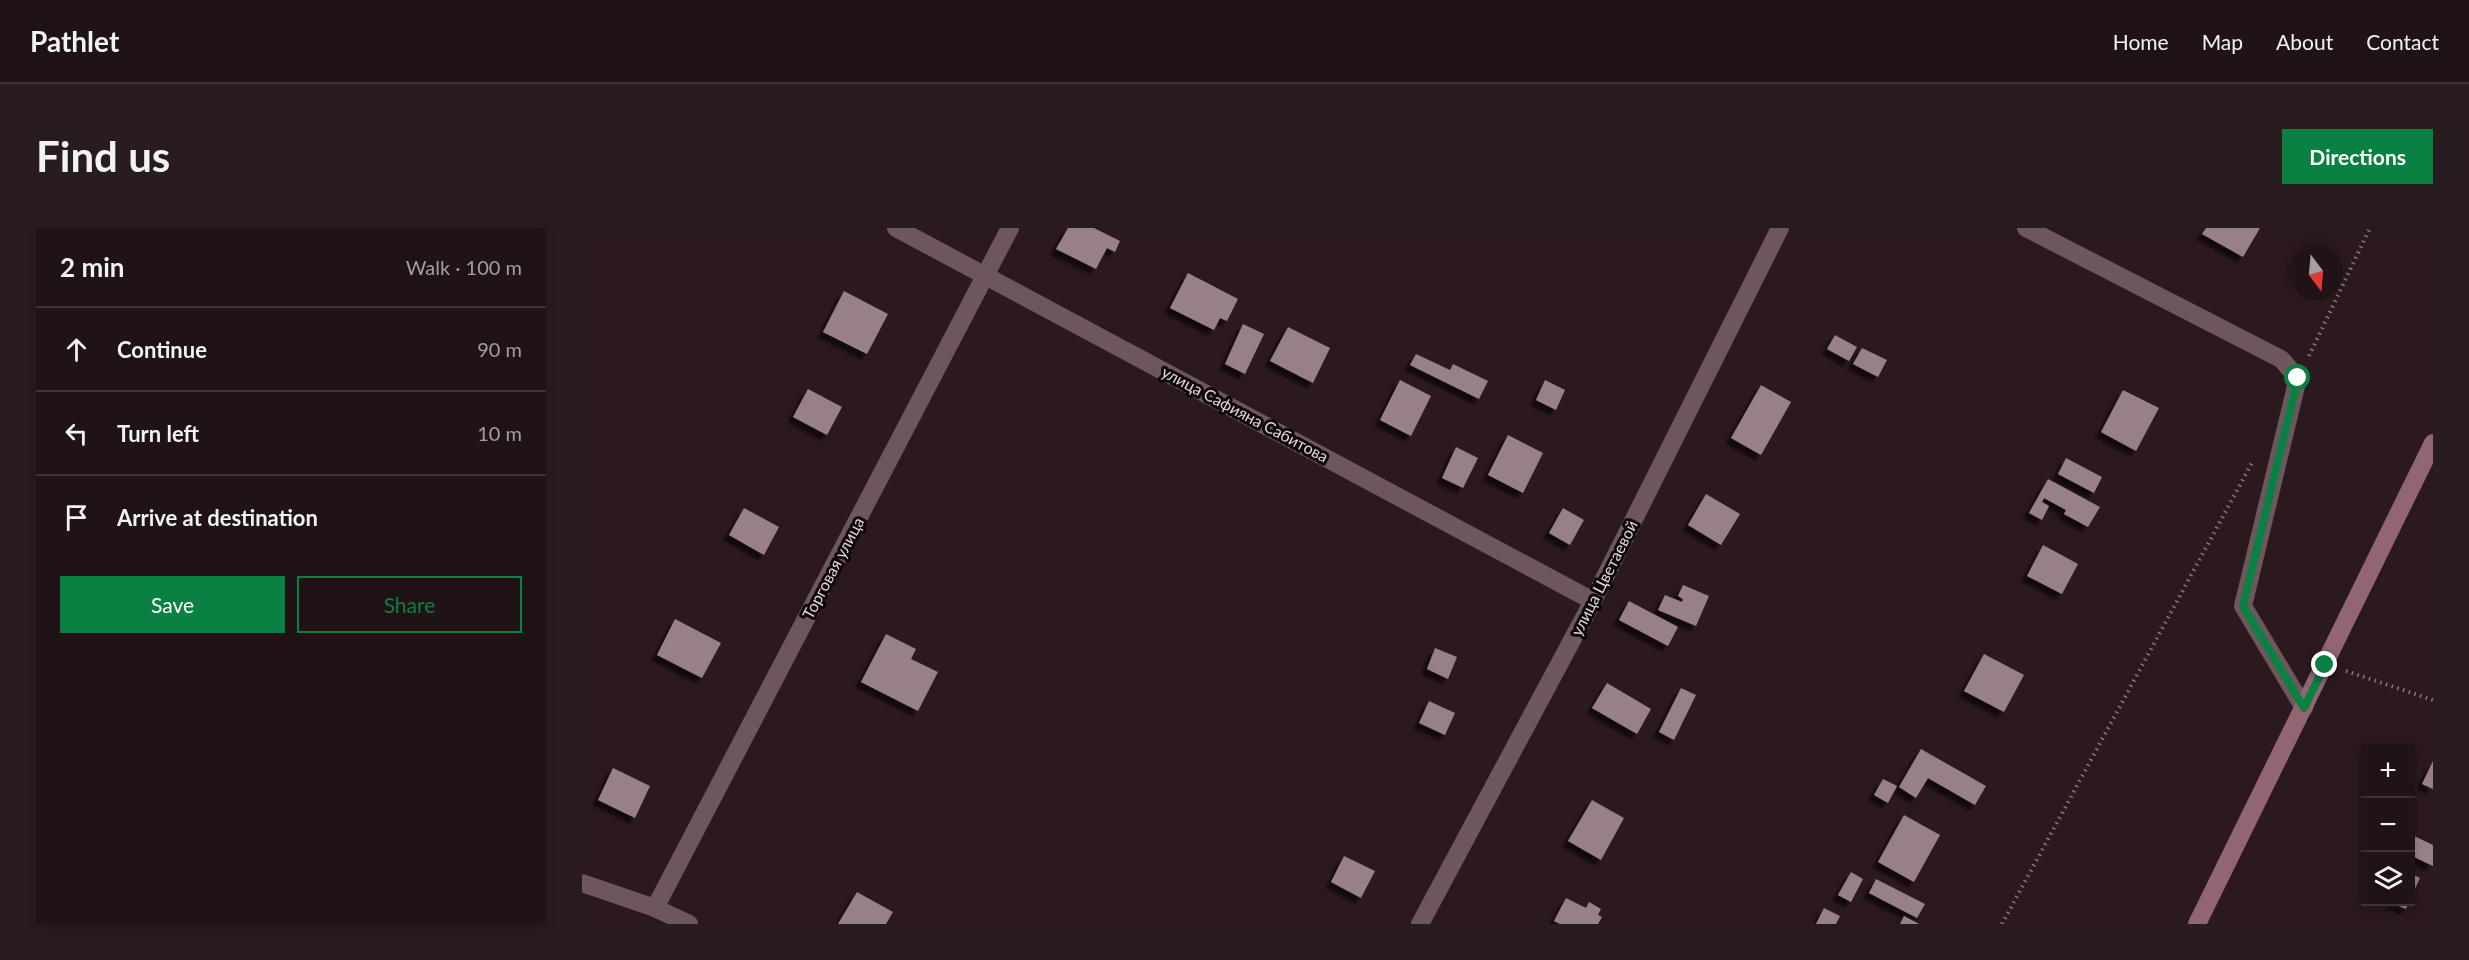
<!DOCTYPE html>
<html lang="en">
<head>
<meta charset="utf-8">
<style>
  :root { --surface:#201316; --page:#281c1f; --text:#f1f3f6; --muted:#a29ea1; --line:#3d3235; --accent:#0b8043 }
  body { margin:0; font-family:Lato,sans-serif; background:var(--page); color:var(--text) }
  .controls { position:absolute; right:18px; bottom:18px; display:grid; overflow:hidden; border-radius:0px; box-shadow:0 3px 9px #0003 }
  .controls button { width:54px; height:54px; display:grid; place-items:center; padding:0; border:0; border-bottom:2px solid var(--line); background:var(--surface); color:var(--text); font:30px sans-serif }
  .compass { position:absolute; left:1707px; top:18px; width:54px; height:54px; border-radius:50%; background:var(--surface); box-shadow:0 3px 9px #0003; rotate:164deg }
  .stop { position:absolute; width:18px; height:18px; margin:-14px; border:4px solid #0b8043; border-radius:50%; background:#fff }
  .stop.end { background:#0b8043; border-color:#fff; box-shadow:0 2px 6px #0008 }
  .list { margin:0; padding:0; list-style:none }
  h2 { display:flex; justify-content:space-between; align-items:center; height:78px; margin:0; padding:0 24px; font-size:26px }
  h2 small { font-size:20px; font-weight:400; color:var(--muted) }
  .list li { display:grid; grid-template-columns:39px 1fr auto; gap:18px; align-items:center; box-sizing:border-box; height:84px; padding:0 24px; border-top:2px solid var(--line) }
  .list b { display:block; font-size:22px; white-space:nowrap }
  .list em { font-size:20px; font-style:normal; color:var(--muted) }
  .actions { display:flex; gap:12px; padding:18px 24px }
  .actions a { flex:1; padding:14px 0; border:2px solid var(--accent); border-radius:0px; text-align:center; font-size:21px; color:var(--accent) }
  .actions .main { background:var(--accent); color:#fff }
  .icon { flex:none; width:33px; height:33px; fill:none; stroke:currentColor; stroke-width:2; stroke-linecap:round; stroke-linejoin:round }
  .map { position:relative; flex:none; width:1851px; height:696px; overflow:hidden; border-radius:0px }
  header { display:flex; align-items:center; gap:36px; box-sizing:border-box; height:84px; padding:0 30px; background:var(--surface); border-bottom:2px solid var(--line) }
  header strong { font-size:28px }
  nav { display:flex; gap:33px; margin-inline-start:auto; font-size:21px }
  .intro { display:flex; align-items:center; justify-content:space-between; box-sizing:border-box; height:144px; padding:0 36px }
  h1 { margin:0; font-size:42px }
  .button { padding:15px 27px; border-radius:0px; background:var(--accent); color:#fff; font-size:21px; font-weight:700 }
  main { display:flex; gap:36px; padding:0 36px }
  aside { flex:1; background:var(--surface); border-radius:0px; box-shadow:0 3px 9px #0003 }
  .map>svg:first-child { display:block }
</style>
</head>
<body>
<header>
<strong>Pathlet</strong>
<nav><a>Home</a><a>Map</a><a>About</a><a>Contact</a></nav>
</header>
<div class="intro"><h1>Find us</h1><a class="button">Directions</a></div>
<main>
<aside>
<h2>2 min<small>Walk · 100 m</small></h2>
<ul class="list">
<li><svg class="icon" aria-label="ahead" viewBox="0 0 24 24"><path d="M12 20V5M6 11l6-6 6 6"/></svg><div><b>Continue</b></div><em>90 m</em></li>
<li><svg class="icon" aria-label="left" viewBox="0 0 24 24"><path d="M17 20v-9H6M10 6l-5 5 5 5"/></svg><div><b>Turn left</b></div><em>10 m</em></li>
<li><svg class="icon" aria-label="arrive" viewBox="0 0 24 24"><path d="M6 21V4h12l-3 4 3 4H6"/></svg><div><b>Arrive at destination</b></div></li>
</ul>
<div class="actions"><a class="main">Save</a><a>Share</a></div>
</aside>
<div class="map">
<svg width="1851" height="696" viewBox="0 0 1851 696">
  <defs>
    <filter id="shadow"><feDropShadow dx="-5.5" dy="5.5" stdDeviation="1.5" flood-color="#0009"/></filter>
  </defs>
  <rect width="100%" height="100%" fill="#2b191e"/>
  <g fill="#988087" filter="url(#shadow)">
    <polygon points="486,0 512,0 538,13 533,24 525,20 514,41 474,21"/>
    <polygon points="1624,0 1678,0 1661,29 1620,6"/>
    <polygon points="606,45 656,71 645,93 638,90 632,102 588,80"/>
    <polygon points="262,63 306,86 285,126 241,104"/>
    <polygon points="661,96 682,106 663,146 643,136"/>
    <polygon points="706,99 748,120 731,155 688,133"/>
    <polygon points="1253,107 1275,119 1267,133 1245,121"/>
    <polygon points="1280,120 1305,132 1296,149 1271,136"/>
    <polygon points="834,126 868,142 871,136 906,153 897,171 828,137"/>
    <polygon points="818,152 849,168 829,208 798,192"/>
    <polygon points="963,152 983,162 974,182 954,172"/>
    <polygon points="1179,157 1209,174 1179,227 1149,210"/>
    <polygon points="226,161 260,179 245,207 211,189"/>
    <polygon points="1541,162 1577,180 1554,223 1519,204"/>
    <polygon points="926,207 961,225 941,265 906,247"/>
    <polygon points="874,219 896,230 881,260 860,250"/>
    <polygon points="1484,230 1520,249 1512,265 1476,246"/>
    <polygon points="1466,251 1518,279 1506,299 1482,286 1484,282 1462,270 1460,274 1467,278 1460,292 1447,285"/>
    <polygon points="1124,266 1158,286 1139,317 1106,297"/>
    <polygon points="162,280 197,299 182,327 147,307"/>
    <polygon points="981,280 1002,292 988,317 967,305"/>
    <polygon points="1461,317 1496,336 1480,366 1445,348"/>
    <polygon points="1101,357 1127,368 1114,398 1076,382 1083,367 1100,374 1101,371 1096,368"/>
    <polygon points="1047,373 1096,399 1086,418 1037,392"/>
    <polygon points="93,391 139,415 120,450 75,427"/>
    <polygon points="304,406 334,421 329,431 356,444 336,483 279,454"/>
    <polygon points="853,420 875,429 866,451 845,441"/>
    <polygon points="1402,426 1442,447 1422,484 1382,463"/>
    <polygon points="1025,455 1069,481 1055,506 1010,480"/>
    <polygon points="1099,460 1114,467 1092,512 1077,504"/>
    <polygon points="847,473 873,485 863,507 837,495"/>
    <polygon points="1339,521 1404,558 1393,577 1346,550 1334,570 1317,559"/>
    <polygon points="1851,533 1851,561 1840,556"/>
    <polygon points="31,540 68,558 53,590 16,572"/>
    <polygon points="1301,551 1315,558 1306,575 1292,567"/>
    <polygon points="1010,572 1042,590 1019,632 986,613"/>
    <polygon points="1322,587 1358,607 1332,654 1296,634"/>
    <polygon points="1828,606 1851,617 1851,638 1828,627"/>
    <polygon points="762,628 793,643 779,670 749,654"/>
    <polygon points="1269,644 1281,651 1269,674 1256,667"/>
    <polygon points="1828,645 1838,650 1828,671"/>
    <polygon points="1294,651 1343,676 1335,690 1287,665"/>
    <polygon points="275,664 311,684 304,696 256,696"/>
    <polygon points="984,670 1004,680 1007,674 1019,681 1016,687 1020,689 1016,696 978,696 972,693"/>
    <polygon points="1807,674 1827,674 1824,681"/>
    <polygon points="1242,680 1258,688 1254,696 1234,696"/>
    <polygon points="1322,688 1337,696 1318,696"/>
  </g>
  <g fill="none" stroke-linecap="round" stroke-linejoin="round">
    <g stroke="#88787d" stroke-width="4" stroke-dasharray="1.5 4.5" stroke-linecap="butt">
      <polyline points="1727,128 1788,0"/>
      <polyline points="1764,443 1851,472"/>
      <polyline points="1420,696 1671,233"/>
    </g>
    <g stroke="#6d575d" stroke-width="18">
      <polyline points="314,0 1011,373"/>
      <polyline points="1444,0 1699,131 1716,150 1661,378 1722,480"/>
      <polyline points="0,655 73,680 107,696"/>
      <polyline points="73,680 428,0"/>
      <polyline points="838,696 1011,373 1198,0"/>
    </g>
    <polyline stroke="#926573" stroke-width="18" points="1615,696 1851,215"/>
  </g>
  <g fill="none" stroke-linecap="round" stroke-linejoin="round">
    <polyline stroke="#0b8043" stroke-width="8" points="1716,150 1661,378 1722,480 1743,437"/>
  </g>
  <g text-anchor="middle" stroke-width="6" stroke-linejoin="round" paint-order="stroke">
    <g font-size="16" fill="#e3d6da" stroke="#0e0709">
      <text transform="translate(663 186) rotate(28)" y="6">улица Сафияна Сабитова</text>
      <text transform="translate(251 340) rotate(-62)" y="6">Торговая улица</text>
      <text transform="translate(1022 350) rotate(-63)" y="6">улица Цветаевой</text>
    </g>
  </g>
</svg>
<div class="controls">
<button>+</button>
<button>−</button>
<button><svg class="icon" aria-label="layers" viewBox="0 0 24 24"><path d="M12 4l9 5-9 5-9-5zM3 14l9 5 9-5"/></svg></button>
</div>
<svg class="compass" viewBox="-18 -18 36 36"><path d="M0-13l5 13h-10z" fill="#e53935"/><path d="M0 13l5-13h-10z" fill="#a29ea1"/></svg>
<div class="stop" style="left:1716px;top:150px"></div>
<div class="stop end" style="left:1743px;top:437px"></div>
</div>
</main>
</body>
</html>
